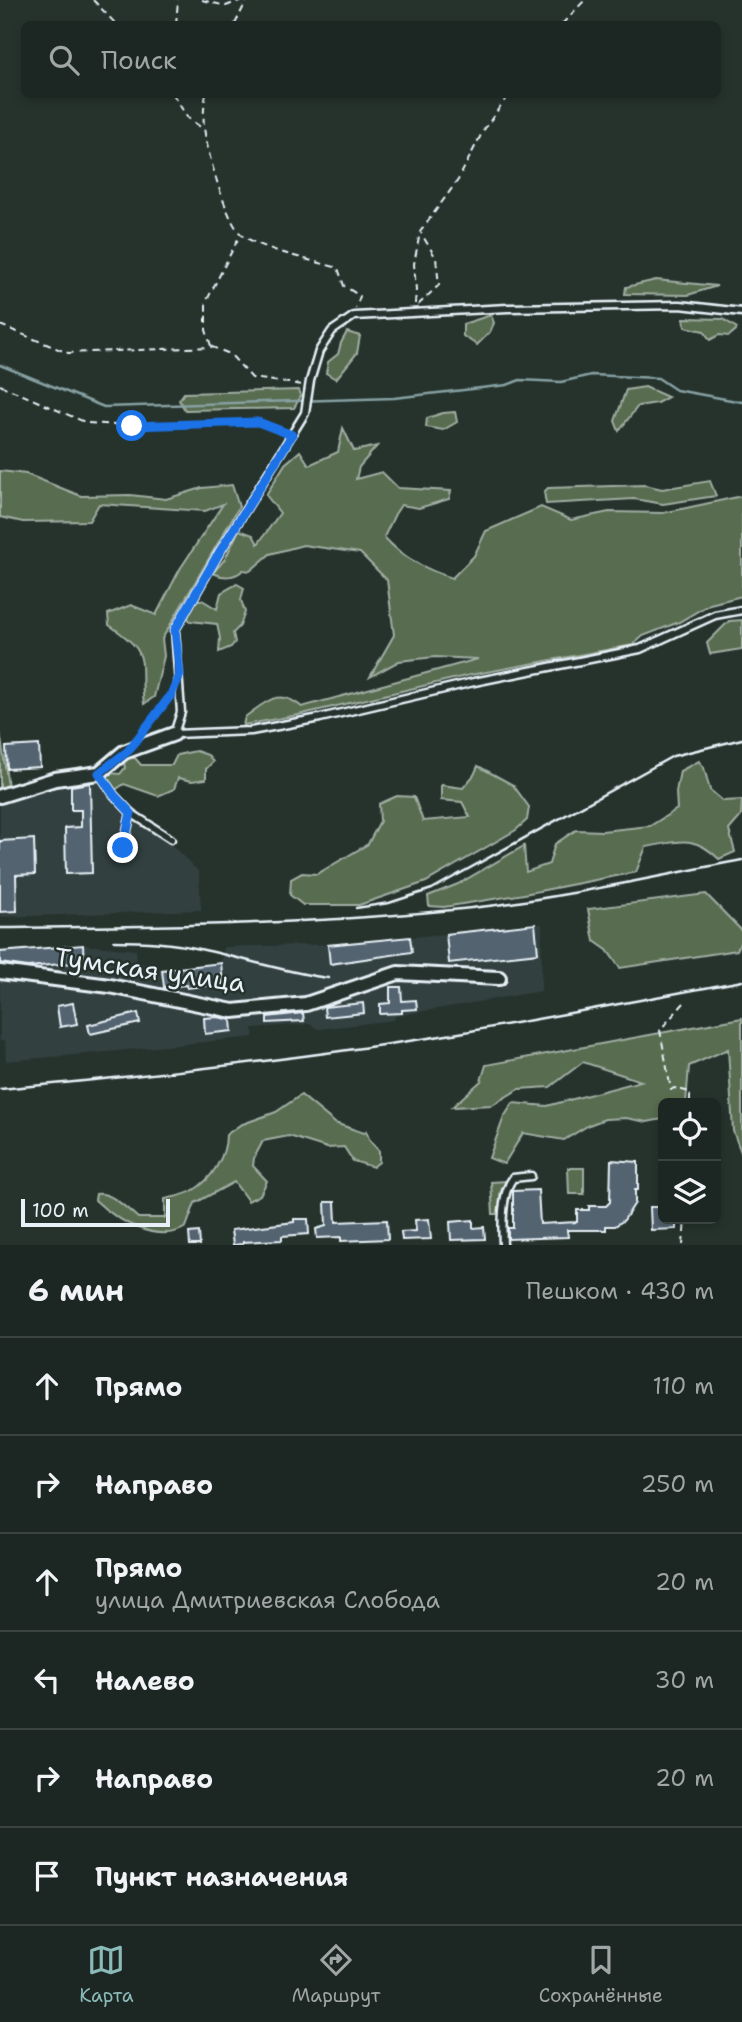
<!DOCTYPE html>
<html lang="ru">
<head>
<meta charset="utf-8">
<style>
  :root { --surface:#1c2622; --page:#252e2a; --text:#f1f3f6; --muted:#a0a5a5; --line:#3a4340; --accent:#8bbbb9 }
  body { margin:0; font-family:"Shantell Sans",sans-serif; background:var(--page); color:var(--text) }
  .controls { position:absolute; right:21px; bottom:21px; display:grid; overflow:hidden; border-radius:10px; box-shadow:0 4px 10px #0003 }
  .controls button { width:63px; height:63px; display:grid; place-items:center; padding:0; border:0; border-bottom:2px solid var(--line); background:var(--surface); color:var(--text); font:35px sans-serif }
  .scale { position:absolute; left:21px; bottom:18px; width:149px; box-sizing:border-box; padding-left:7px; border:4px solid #e8f1f8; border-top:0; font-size:19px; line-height:24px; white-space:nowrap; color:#e8f1f8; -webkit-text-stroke:5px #26332d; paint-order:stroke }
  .stop { position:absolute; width:21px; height:21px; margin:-16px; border:5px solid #1a73e8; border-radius:50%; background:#fff }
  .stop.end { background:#1a73e8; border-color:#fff; box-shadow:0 2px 7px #0008 }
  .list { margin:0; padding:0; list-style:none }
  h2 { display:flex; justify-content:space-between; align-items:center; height:91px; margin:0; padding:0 28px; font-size:30px }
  h2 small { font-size:23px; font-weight:400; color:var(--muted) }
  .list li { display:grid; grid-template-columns:46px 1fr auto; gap:21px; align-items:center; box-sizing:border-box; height:98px; padding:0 28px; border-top:2px solid var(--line) }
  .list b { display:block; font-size:26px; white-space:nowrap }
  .list p { margin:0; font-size:23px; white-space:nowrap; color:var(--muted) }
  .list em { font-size:23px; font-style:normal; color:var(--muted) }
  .icon { flex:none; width:38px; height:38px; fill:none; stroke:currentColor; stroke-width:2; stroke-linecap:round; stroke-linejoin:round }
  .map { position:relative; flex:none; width:742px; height:1245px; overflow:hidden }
  .search { position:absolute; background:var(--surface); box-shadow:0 4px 10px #0003; left:21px; right:21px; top:21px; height:77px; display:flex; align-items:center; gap:18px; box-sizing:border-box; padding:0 24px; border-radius:10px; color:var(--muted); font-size:26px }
  .sheet { height:679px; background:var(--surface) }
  nav { display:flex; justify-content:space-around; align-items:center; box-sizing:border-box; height:98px; border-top:2px solid var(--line); background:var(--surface); font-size:19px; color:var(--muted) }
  nav a { display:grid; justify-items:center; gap:4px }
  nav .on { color:var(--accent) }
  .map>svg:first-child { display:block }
</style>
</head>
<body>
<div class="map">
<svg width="742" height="1245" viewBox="0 0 742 1245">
  <rect width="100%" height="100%" fill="#26332d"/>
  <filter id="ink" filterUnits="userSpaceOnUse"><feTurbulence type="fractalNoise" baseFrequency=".0143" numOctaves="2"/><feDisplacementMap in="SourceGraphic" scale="14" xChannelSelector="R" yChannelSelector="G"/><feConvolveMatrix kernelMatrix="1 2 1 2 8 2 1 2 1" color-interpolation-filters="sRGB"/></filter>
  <g filter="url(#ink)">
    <g fill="#334141">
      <polygon points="102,777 199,872 201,910 0,917 0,799 69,779"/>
      <polygon points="542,924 541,991 395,1016 394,1020 319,1029 309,1024 253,1028 253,1037 107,1052 6,1061 5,1041 0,1041 0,952 83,945 136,950 137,962 162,970 221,963 224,947 345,944"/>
    </g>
    <g fill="#586c4f" stroke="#a0aea4" stroke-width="2">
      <polygon points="656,280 717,286 688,295 625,294 626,287"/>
      <polygon points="491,315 494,323 490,332 477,345 463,336 463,324"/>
      <polygon points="684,318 723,319 737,328 736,330 729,336 719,335 710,340 704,331 685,327"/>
      <polygon points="347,332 360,336 357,353 336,379 326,373 328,362 338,354 341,343"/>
      <polygon points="645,387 668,397 657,403 638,406 619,431 615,421 626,390"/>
      <polygon points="299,390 301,396 294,408 185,410 179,400 184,393"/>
      <polygon points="455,412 457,422 443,430 426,427 427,418 443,413"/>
      <path d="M343,428L354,451L377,446L359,467L356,479L382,472L398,488L451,491L449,499L419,508L401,505L395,514L384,537C403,558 425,569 452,578L474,556L486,531L541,507L571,520L609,512L663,513L742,496V596L710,604L679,622L643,636L633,645L470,675L298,715L243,725L245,717C266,702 278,687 302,707L478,659L435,657L399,661L370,677L394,635L387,580L360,553L303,545L270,554L250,571L243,570C235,578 223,578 213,573L225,559L239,530L253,535L258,544L280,513L266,495L285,464L300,451L309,465L338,452Z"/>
      <path d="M0,471L26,474L81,496L130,495L166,499L202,488L232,485L239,507L162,639L164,656L154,697L144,704C138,659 154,655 109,625L108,614L131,605L156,615L180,569L223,504L205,511L99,504L89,521L23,522L0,517Z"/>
      <polygon points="710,481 716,496 663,504 634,499 546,504 544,492 548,488 645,485 662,489"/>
      <polygon points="237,584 244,588 241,600 245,612 240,626 233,633 235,642 231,647 219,652 220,638 217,624 190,621 188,618 194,600 202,600 217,609 221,593"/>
      <polygon points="742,620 742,649 710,654 707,643 729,621"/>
      <polygon points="0,732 8,786 0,788"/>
      <polygon points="196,751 208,755 213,762 206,769 206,779 192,781 178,778 174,789 158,796 124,784 115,790 106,777 110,773 120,774 125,768 123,758 135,758 141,765 172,765 177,755"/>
      <path d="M699,761L704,768L710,790L723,801L742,800L741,816L729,830L735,852L719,859C693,833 678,842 646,847L636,872L524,894L444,907L429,906L428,896L458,884L524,846L526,872L549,864L555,844L576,830L602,831L650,826L677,809L676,792L680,771Z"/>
      <polygon points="478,766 513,785 529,807 527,820 516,830 426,882 359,905 303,905 290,895 291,879 302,873 317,874 368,844 380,821 379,804 397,796 414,797 423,821 470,817 462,802 441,800 441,785 463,788 474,775"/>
      <polygon points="706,894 742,931 742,939 737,950 620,968 607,950 594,941 588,909"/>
      <polygon points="742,1018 742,1155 733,1131 728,1049 689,1066 686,1103 663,1103 663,1119 647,1122 626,1118 605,1119 589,1125 564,1140 523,1133 504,1164 489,1158 504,1117 513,1103 547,1106 641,1081 583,1062 550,1087 519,1089 492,1105 452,1107 481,1081 486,1065"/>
      <path d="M301,1095L335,1123L364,1133L366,1131L370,1141L379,1151V1162L373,1167L353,1161L344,1147L327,1148L289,1136L263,1141L254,1158L253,1166L267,1181L260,1195L248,1201L234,1182L195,1203L186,1227C157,1245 116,1220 95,1200L96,1194C112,1192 126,1208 138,1218H165V1199C174,1197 185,1195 192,1191C212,1180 226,1156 226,1135L240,1125L276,1112Z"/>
      <polygon points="568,1168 584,1168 584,1194 569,1194"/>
      <polygon points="506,1181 500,1193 501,1214 493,1214 491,1182"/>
    </g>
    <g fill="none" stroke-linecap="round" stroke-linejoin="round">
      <polyline stroke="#87a1a3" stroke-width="2.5" points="0,365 104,407 394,398 507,385 520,380 561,382 591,375 658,378 676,390 742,402"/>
    </g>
    <g fill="#52636f" stroke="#e8f1f8" stroke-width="2">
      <polygon points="39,745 40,767 7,769 6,747"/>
      <polygon points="90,783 92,873 66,874 65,828 81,827 81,810 71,810 71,786"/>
      <polygon points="34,839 35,874 16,875 17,911 0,912 0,841"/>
      <polygon points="535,924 538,953 449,963 446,934"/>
      <polygon points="410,937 412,952 330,964 328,945"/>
      <polygon points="83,945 84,962 28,967 0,963 0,952"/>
      <polygon points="221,963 223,984 187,988 187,985 164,987 162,970"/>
      <polygon points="390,987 401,987 402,1001 416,1000 417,1009 402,1010 402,1013 380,1014 380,1004 390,1003"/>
      <polygon points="73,1003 77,1024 60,1027 57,1006"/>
      <polygon points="363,1003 364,1013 325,1017 324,1007"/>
      <polygon points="138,1013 140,1023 90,1034 88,1025"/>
      <polygon points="303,1013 304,1021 267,1023 267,1017"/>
      <polygon points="218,1017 231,1020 232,1031 205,1034 204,1018"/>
      <polygon points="611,1160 638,1162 638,1190 635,1190 635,1203 624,1220 615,1226 606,1226 606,1230 567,1230 568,1237 508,1239 508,1228 513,1228 513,1191 538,1190 540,1224 577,1222 577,1210 589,1210 589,1206 606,1206 610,1202"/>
      <polygon points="325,1202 335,1202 336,1222 387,1220 388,1239 341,1241 341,1237 317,1238 316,1229 326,1226"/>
      <polygon points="650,1207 663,1207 663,1219 676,1219 676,1229 651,1230"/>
      <polygon points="294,1219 308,1219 309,1234 282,1236 282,1240 243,1242 243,1244 233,1245 231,1230 294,1222"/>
      <polygon points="429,1219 431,1239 402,1240 401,1232 416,1231 415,1220"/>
      <polygon points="473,1220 473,1228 484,1227 485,1239 451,1240 450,1222"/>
      <polygon points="199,1232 200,1245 190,1245 189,1233"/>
    </g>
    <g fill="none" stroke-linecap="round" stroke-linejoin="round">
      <defs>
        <g id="service">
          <polyline points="742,312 680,305 508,308 354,316 332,331 319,351 310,381 305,413 216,558 175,630 181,712 174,734 251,731 320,718 474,682 640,649 715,615 742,610"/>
          <polyline points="99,773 114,795 131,813 123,848"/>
          <polyline points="131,813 171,839"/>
          <path d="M503,1245C502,1225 501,1193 513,1178L531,1176"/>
        </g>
        <g id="minor">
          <polyline points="0,796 55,779 99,773 124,752 174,734"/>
          <polyline points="0,972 110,986 233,1011 306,1004 398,973 499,978"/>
        </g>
      </defs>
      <use href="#service" stroke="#e8f1f8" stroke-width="11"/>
      <use href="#minor" stroke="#e8f1f8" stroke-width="18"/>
      <g stroke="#e8f1f8" stroke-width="2" stroke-dasharray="7 5" stroke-linecap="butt">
        <polyline points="93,0 116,24"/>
        <polyline points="202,0 226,6 242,0"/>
        <polyline points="176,24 178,0"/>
        <polyline points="235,24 247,0"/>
        <polyline points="562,24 585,0"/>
        <polyline points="173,94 187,117 203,129"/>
        <path d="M206,94C204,105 203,116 204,127C206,148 226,221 241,234C258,249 315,261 338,268L344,286L360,296L356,308"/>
        <polyline points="415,304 416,290 414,264 420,232 458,180 483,131 509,94"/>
        <polyline points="418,305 439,285 436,258 421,233"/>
        <polyline points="0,325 68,353 212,347 230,354 252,378 303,385"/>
        <polyline points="211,346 206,330 206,302 240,235"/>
        <polyline points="0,385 87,423 132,426 258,422 284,432"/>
        <polyline points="142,733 170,696"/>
        <polyline points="684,1003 660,1030 671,1090 674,1088 690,1092 690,1103"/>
        <polyline points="683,1245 685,1219"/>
      </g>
      <use href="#service" stroke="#26332d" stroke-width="6"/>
      <use href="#minor" stroke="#26332d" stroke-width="12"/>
      <g stroke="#e8f1f8" stroke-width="2.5">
        <polyline points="356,908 389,903 432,889 673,756 742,739"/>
        <path d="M0,928C157,926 315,925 471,908C562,898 652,877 742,860"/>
        <path d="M114,941C141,941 168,942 195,948C240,957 283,972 328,978"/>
        <path d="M0,1089C155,1075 311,1058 465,1032C557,1016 650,998 742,981"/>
      </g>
    </g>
  </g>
  <g fill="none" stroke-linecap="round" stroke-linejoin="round" filter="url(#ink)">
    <polyline stroke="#1a73e8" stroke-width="9" points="123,848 131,813 114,795 99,773 128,751 171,695 180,675 175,630 216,558 292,435 258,422 132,426"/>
  </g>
  <g text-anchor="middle" stroke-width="5" stroke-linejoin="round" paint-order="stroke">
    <g font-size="26" fill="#e8f1f8" stroke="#26332d">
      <text transform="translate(150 970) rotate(8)" y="9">Тумская улица</text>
    </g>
  </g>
</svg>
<div class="controls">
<button><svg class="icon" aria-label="locate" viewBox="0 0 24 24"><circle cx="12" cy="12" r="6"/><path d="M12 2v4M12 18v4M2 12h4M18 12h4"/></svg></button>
<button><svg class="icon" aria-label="layers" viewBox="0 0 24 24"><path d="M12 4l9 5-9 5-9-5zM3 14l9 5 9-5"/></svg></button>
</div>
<div class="scale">100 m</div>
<div class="stop" style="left:132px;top:426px"></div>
<div class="stop end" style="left:123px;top:848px"></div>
<div class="search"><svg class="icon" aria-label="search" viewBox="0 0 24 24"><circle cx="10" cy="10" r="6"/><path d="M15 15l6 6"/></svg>Поиск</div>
</div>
<section class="sheet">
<h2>6 мин<small>Пешком · 430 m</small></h2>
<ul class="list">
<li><svg class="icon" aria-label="ahead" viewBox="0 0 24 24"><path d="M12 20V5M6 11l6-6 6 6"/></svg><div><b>Прямо</b></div><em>110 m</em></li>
<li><svg class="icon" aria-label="right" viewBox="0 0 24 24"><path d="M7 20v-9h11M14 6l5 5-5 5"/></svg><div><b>Направо</b></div><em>250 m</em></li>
<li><svg class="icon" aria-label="ahead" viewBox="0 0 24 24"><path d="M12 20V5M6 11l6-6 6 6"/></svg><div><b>Прямо</b><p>улица Дмитриевская Слобода</p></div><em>20 m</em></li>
<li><svg class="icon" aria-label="left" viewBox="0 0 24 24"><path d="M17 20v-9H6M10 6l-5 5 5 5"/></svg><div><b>Налево</b></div><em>30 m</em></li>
<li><svg class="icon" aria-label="right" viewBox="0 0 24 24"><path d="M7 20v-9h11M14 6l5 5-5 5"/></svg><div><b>Направо</b></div><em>20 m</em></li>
<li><svg class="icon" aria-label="arrive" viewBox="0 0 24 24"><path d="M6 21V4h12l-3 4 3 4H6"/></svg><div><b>Пункт назначения</b></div></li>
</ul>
</section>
<nav>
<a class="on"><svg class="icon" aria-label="map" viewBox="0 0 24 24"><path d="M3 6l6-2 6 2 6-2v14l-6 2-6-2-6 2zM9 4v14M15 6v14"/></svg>Карта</a>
<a><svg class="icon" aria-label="directions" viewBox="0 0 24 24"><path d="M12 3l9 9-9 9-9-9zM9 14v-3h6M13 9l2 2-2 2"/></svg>Маршрут</a>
<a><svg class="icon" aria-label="saved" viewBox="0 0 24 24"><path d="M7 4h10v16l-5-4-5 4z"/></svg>Сохранённые</a>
</nav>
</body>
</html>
